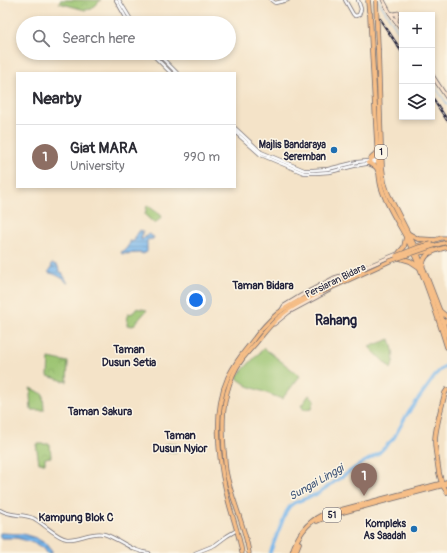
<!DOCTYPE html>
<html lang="en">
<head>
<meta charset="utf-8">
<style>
  :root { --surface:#fff; --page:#f2f2f3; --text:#2b2b33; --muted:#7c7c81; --line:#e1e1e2; --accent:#1f6fb2 }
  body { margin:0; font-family:Pangolin,sans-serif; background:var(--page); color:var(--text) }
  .controls { position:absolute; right:12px; top:12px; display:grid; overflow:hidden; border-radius:0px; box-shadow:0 2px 6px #0003 }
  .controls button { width:36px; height:36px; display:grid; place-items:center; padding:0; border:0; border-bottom:1px solid var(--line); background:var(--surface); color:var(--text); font:20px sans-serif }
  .you { position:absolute; left:196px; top:300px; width:14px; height:14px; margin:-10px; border:3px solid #fff; border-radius:50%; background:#1a73e8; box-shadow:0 0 0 6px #1a73e833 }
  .badge { display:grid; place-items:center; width:26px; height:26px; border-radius:50%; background:var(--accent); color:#fff; font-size:13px; font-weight:700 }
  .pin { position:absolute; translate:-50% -33px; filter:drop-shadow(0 1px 2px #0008) }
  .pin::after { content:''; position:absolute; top:21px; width:14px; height:12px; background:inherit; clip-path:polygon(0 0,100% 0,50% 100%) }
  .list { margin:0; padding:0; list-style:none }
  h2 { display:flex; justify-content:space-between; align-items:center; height:52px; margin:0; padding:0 16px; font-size:17px }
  h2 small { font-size:13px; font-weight:400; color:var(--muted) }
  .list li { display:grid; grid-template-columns:26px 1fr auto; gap:12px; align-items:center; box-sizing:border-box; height:64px; padding:0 16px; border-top:1px solid var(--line) }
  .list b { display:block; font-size:15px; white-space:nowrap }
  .list p { margin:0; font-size:13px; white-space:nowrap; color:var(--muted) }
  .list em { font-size:13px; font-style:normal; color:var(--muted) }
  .icon { flex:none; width:22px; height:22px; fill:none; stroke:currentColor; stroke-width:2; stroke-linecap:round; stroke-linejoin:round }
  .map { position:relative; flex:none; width:447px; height:553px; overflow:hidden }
  .search { position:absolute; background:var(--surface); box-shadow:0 2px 6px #0003; left:16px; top:16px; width:220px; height:44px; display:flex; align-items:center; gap:10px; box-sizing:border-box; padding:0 14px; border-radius:22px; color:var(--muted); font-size:15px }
  .panel { position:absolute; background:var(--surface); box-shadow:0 2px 6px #0003; left:16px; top:72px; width:220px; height:116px; border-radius:0px }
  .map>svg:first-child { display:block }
</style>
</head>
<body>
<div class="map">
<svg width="447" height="553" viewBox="0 0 447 553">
  <defs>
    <pattern id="park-crowns" width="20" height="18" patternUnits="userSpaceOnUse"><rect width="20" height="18" fill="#9ac36f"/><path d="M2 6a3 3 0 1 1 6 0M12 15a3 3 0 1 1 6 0" fill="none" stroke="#84a761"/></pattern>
    <pattern id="water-rules" width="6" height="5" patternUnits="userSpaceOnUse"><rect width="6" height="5" fill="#79b7ec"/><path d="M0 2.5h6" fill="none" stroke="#6394c0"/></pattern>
  </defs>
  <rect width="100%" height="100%" fill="#fcf5e5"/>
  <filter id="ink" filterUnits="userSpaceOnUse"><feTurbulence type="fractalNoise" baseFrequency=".025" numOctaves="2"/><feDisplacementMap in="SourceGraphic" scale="8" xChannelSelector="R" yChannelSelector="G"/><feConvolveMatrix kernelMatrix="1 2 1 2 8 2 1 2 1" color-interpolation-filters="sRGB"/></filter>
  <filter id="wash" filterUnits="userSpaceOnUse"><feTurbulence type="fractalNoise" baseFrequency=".012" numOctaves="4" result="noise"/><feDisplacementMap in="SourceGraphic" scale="16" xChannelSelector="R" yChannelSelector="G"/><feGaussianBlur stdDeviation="0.9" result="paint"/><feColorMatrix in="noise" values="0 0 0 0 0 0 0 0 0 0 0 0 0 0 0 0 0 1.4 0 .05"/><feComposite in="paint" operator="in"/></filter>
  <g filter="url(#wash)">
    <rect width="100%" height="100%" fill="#f4e3c8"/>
    <g fill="url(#park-crowns)" stroke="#5e7255">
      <polygon points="61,0 101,0 92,9 85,10 59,3"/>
      <path d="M390,339C393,350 396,357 391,369L369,347Z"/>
      <polygon points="49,358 68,362 67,382 48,376"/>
      <polygon points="36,444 50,444 51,457 45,458 45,463 39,463"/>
      <polygon points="165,444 176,444 176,452 166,451"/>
    </g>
    <g fill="#9ac36f" stroke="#5e7255">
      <polygon points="147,205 162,216 155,224 145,215"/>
      <polygon points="136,308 147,310 133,326 127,325 128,314 133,313"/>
      <polygon points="264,348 300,376 282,399 248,386 238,379 237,376"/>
      <polygon points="30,388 43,394 44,410 31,410 30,395 31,391"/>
      <polygon points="309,395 315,400 313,404 312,408 305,409 301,406"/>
    </g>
    <g fill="url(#water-rules)" stroke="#4e6c94">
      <polygon points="140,230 143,231 141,240 143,239 147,235 149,234 154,237 153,239 147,240 147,252 143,254 141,253 122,254 121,252 125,250 130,243 129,241 130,240 131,242 135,240 135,237"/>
      <path d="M52,263L58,266L59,271L62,273L68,283H67C63,278 56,274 49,273L48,272L51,269Z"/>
      <path d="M0,533L23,534L36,538L45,543L53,553H47C44,545 25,540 16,538C11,538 5,538 0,538Z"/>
    </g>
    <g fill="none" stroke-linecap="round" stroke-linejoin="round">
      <g stroke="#79b7ec" stroke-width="1">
        <polyline points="378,0 402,37"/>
        <polyline points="432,82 447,104"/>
      </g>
      <polyline stroke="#79b7ec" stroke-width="3" points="270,553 286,512 290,506 294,503 317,494 359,465 378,454 394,438 406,416 432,380 438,372 447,365"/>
    </g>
  </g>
  <g filter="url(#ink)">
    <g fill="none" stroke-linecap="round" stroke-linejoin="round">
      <defs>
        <g id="tertiary">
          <polyline points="116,0 129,23"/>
          <polyline points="119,0 133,23"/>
          <polyline points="271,0 275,3 288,0"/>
          <polyline points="345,0 353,14 355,16"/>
          <polyline points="355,16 359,15 361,9 358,0"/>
          <polyline points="151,53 171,73"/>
          <polyline points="157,53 177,73"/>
          <polyline points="235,128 261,152 304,170 313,170 328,169 357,162 378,160"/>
          <polyline points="235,132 261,155 304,173 316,173 330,172 354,166 378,162"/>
          <path d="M0,510C12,517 21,513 33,518C43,523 57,538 67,539C79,540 92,531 104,534C120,539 132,552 149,553"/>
          <polyline points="195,553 215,545 227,536 237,530"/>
        </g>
        <g id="secondary">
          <polyline points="383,0 390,13 402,30"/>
          <polyline points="390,13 394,14 398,13 396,21"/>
          <polyline points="432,75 447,98"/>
          <polyline points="281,311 284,306 302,295 334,278 359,270 397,254"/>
          <polyline points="274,324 289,312 330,290"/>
        </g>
        <g id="primary">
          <polyline points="417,246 441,238 447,238"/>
          <polyline points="433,246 447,242"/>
          <polyline points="415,254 434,250"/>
          <path d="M242,553C239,532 230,512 226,491C218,457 213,410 228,377C234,365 241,355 250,344C258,333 267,322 278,313C285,308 294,303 302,299C316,292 331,285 346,278"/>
          <path d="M249,553C245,525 231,499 226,471C225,464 225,457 224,450C222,423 222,400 233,375C238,363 247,353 256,343C264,333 272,322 283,314C294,305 309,298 322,292"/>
        </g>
        <g id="trunk">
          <path d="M370,14L378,162C379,170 379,178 381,186C387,209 403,228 412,249C426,281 437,314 447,347"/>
          <polyline points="378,50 381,147 382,167 384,182 388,194 415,247 439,309 447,335"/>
          <polyline points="370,160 374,156 377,151"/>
          <path d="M368,163C373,165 377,166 378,171"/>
          <polyline points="409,234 418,239 434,240"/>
          <polyline points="399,253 404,247 406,237"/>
          <polyline points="400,258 410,261 419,267"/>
          <path d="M423,264C424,252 437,250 447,247"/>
          <polyline points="440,311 447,317"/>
          <polyline points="446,321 447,322"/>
          <path d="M447,390L445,393C442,406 435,428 435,441C435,450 437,458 438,466C439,476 441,484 447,492"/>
          <polyline points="317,521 328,516 447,484"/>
          <path d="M292,553C297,536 306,523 322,515L447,482"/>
          <polyline points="295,553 299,543"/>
        </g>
      </defs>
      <use href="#tertiary" stroke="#6c666c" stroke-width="4"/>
      <use href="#secondary" stroke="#6c666c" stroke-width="4.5"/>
      <use href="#primary" stroke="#6c666c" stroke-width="5"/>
      <use href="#trunk" stroke="#6c666c" stroke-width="5.5"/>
      <use href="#tertiary" stroke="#fff" stroke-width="2.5"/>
      <use href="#secondary" stroke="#fbe5cf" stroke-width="3"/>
      <use href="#primary" stroke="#f6be87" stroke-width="3.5"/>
      <use href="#trunk" stroke="#f6be87" stroke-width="4"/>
      <defs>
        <g id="rail">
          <polyline points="380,19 402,52"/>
          <polyline points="432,97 447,120"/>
        </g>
      </defs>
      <use href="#rail" stroke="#22223b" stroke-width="2.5"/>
      <use href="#rail" stroke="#fcf5e5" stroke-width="1" stroke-dasharray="3" stroke-linecap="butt"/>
      <defs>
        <g id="primary-bridge">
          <polyline points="396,256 419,247 431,244"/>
          <polyline points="346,278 363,270"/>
          <polyline points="322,292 390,261 433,246"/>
        </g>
        <g id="trunk-bridge">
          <polyline points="368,0 369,11 370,14"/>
          <polyline points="376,1 378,50"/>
        </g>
      </defs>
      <use href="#primary-bridge" stroke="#6c666c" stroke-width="5" stroke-linecap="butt"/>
      <use href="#trunk-bridge" stroke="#6c666c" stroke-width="5.5" stroke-linecap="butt"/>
      <use href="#primary-bridge" stroke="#f6be87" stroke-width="3.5"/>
      <use href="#trunk-bridge" stroke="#f6be87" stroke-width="4"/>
    </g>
  </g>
  <g fill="#1f6fb2" stroke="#fcf5e5" stroke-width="1.5">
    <circle cx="334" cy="150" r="4"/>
    <circle cx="414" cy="529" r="4"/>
  </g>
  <g text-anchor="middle" stroke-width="3" stroke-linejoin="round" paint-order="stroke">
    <g fill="#fcf5e5" stroke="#63616e" stroke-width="1">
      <rect x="375" y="145" width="12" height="14" rx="3"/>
      <rect x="323" y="508" width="18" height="14" rx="3"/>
    </g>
    <g font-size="9" font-weight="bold" fill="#22223b">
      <text x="381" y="155">1</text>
      <text x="332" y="518">51</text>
    </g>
    <g font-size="10" font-weight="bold" fill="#22223b" stroke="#fcf5e5" text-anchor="end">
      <text x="326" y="148">Majlis Bandaraya<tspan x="326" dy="12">Seremban</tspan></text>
      <text x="406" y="527">Kompleks<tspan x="406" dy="12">As Saadah</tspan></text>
    </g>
    <g font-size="10" fill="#22223b" stroke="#fcf5e5">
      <text transform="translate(335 280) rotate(-26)" y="4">Persiaran Bidara</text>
    </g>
    <g font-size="11" font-weight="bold" fill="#22223b" stroke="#fcf5e5">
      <text x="263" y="289">Taman Bidara</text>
      <text x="129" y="353">Taman<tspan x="129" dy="13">Dusun Setia</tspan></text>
      <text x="100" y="415">Taman Sakura</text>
      <text x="180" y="439">Taman<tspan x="180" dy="13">Dusun Nyior</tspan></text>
      <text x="76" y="521">Kampung Blok C</text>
    </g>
    <g font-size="11" font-style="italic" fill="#405679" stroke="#fcf5e5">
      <text transform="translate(316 482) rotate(-30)" y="4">Sungai Linggi</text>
    </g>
    <g font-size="14" font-weight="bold" fill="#22223b" stroke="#fcf5e5">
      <text x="336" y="325">Rahang</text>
    </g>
  </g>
</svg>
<div class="controls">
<button>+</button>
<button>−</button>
<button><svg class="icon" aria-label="layers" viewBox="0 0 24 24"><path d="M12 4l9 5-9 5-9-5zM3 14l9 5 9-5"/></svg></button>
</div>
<div class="you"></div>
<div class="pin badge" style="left:364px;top:496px;background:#8d6e63">1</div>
<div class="search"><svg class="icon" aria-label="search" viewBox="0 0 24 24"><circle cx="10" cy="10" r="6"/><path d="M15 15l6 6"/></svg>Search here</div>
<section class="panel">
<h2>Nearby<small></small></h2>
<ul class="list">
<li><span class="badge" style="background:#8d6e63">1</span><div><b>Giat MARA</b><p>University</p></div><em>990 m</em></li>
</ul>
</section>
</div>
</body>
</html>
